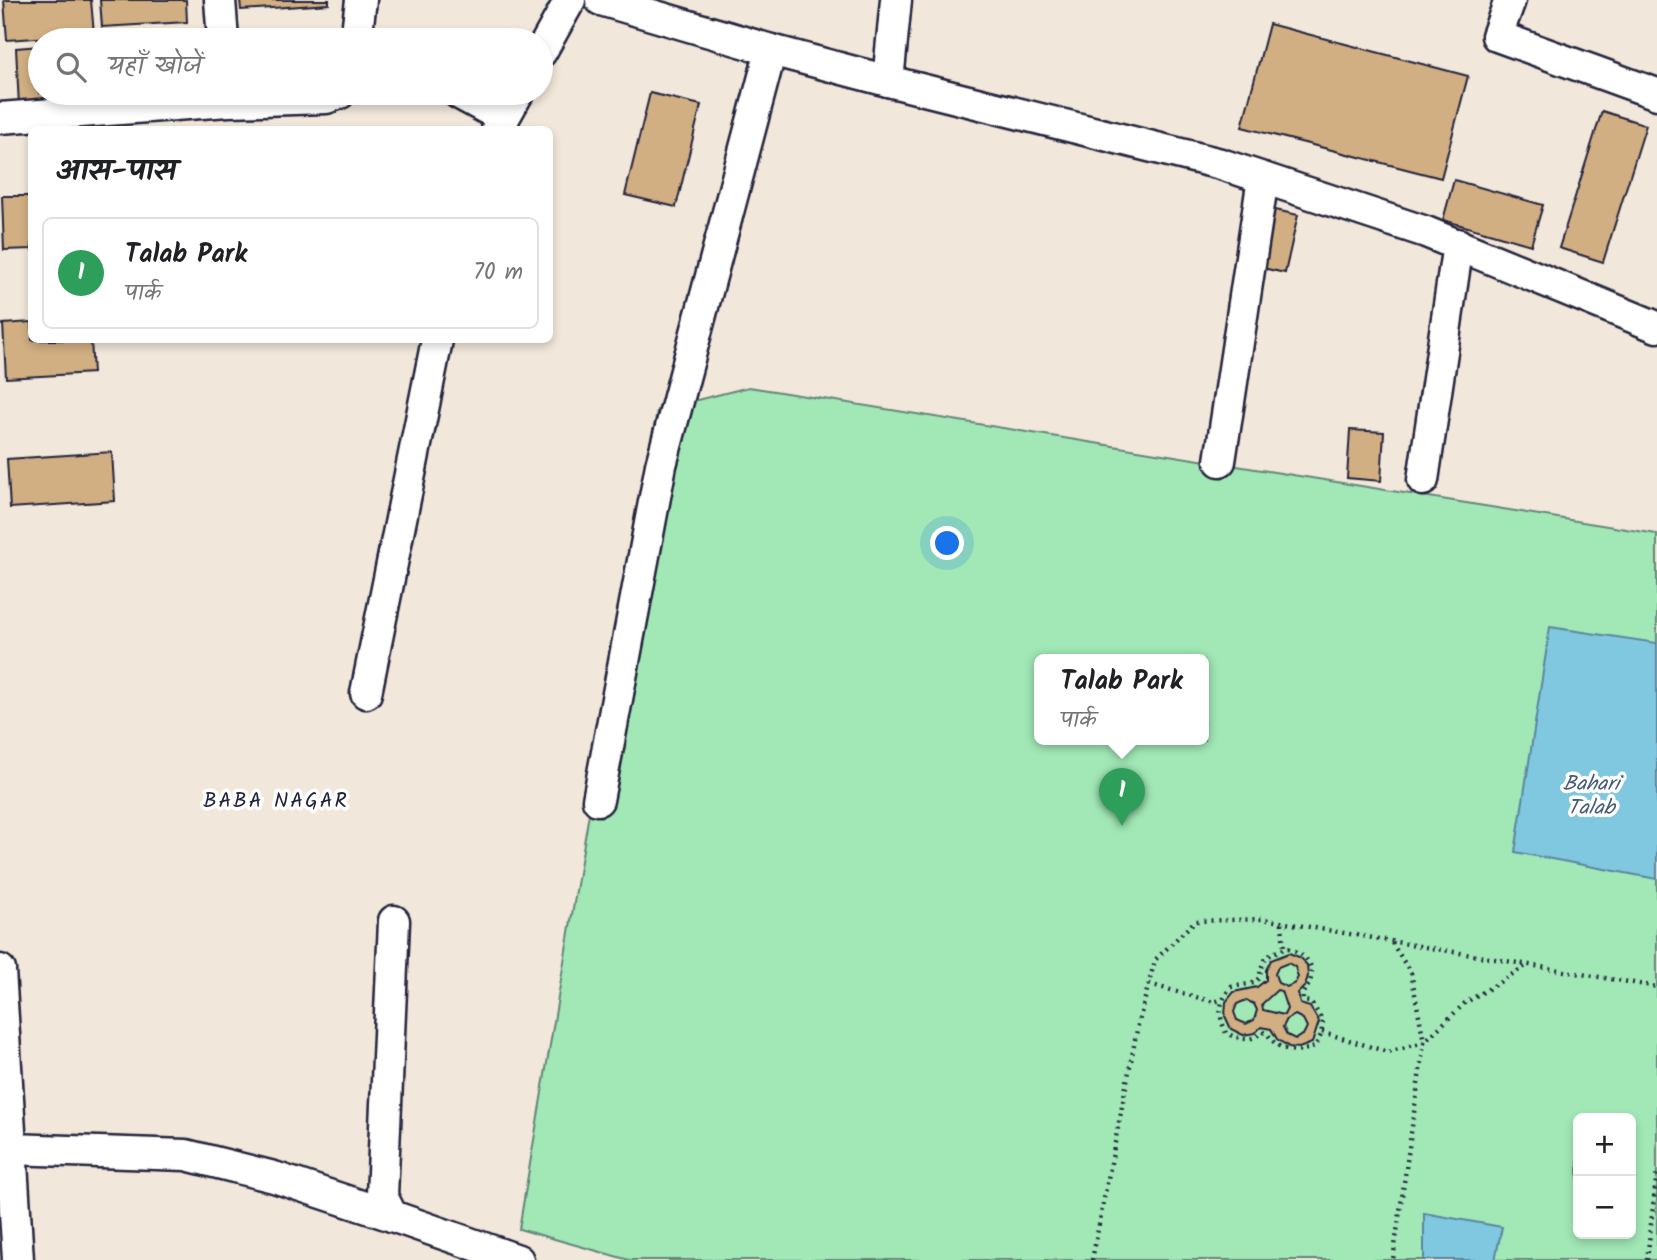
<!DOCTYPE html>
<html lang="hi">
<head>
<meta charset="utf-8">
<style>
  :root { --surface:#fff; --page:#f2f2f2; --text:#202124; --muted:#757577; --line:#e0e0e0; --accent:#c8321e }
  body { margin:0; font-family:Kalam,"Playpen Sans Deva",sans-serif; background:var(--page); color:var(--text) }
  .controls { position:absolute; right:21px; bottom:21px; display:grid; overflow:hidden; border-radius:10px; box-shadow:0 4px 10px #0003 }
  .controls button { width:63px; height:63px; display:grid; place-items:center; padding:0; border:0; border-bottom:2px solid var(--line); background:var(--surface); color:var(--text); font:35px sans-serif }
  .you { position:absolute; left:948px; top:544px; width:24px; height:24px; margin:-18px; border:5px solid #fff; border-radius:50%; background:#1a73e8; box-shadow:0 0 0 10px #1a73e833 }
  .badge { display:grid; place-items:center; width:46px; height:46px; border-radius:50%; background:var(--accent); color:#fff; font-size:23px; font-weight:700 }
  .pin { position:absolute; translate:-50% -58px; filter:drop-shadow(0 2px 4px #0008) }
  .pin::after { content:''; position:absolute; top:37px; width:24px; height:21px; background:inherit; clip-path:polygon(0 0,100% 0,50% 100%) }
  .popup { position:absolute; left:1034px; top:654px; width:175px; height:91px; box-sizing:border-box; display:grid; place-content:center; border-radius:10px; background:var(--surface); filter:drop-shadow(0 2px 5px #0005); font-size:23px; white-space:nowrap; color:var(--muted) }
  .popup b { font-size:26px; color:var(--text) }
  .popup::after { content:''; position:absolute; left:50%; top:100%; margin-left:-14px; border:14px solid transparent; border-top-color:var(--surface) }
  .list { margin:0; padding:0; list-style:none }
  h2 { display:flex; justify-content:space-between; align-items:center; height:91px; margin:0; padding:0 28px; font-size:30px }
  h2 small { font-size:23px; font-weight:400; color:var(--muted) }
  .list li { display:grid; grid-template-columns:46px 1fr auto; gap:21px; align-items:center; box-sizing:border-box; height:112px; margin:0 14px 14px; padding:0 14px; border:2px solid var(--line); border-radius:10px }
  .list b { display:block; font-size:26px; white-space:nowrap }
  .list p { margin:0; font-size:23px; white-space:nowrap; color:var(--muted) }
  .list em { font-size:23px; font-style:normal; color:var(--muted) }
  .icon { flex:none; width:38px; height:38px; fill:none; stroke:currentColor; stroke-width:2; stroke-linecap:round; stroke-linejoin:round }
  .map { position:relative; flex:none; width:1657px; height:1260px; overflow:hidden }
  .search { position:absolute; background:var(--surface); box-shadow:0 4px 10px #0003; left:28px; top:28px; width:525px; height:77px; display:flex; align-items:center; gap:18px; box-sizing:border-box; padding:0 24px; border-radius:38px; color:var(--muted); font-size:26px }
  .panel { position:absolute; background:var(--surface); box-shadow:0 4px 10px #0003; left:28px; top:126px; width:525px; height:217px; border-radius:10px }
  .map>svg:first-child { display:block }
</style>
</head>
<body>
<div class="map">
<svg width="1657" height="1260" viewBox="0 0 1657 1260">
  <rect width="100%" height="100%" fill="#f1e7da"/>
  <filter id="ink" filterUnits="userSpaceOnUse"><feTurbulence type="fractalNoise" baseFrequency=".0143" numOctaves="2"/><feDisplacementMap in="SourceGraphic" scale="14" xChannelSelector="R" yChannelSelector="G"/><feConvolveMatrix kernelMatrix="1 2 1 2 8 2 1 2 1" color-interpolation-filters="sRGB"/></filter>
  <g filter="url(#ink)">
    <path fill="#a1e8b6" stroke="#628578" stroke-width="2" fill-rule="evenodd" d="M749,387L1657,534V1260H629L519,1229L657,410ZM1040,660H1204V740H1040ZM1578,1118H1631V1234H1578Z"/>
    <g fill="#80c7e0" stroke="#5a859e" stroke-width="2">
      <polygon points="1550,627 1657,643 1657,879 1515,852"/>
      <polygon points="1424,1213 1502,1227 1495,1260 1424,1260"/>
    </g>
    <g fill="#d1af83" stroke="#22223b" stroke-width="2" fill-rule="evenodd">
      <polygon points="4,0 91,0 94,34 7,40"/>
      <polygon points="100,0 186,0 187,22 102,27"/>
      <polygon points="240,0 329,0 329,4 241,10"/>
      <polygon points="1269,24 1468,76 1441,178 1242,127"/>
      <polygon points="187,35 188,40 100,40"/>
      <polygon points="40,46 40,93 94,93 94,102 19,106 16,48"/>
      <polygon points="650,93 701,105 676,207 625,195"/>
      <polygon points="1602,111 1646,125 1603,262 1559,248"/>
      <polygon points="1454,180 1543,205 1531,245 1443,220"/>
      <polygon points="2,196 32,196 32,249 4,250"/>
      <polygon points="1271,209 1298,215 1285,273 1258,267"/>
      <polygon points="32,322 32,340 91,340 93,373 6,378 3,324"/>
      <polygon points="1350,430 1384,432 1381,481 1347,478"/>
      <polygon points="112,452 115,501 10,508 7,459"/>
      <path d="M1289,953L1299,957L1307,965L1308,976L1305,986L1298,993L1300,1004L1310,1007L1319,1022L1312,1043L1299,1048L1289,1047L1277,1039L1271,1029L1261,1027L1255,1033L1243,1035L1231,1029L1225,1016L1226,1002L1234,992L1257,987L1266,980V970L1271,960ZM1288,963L1295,967L1298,977L1295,983L1287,987L1278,983L1275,974L1278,967ZM1277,990L1281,991L1287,1009L1284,1015L1263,1010L1262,1004ZM1246,1000L1254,1004L1257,1010L1254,1020L1246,1024L1237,1020L1234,1012L1237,1004ZM1295,1015L1303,1019L1307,1027L1303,1035L1295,1039L1287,1035L1283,1027L1287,1019Z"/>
    </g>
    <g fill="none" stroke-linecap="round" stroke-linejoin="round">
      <defs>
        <g id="minor">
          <polyline points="220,0 223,40"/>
          <polyline points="601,0 771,50 888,81 1221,164 1426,232 1657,327"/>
          <polyline points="1510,0 1497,36 1657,94"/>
          <polyline points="356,40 361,0"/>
          <polyline points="541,52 570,0"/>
          <polyline points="888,81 896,0"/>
          <polyline points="458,93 504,118"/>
          <polyline points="0,118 228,101 326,98 340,93"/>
          <polyline points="497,130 518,93"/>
          <polyline points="1220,461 1263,178"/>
          <polyline points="1423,480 1458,244"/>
          <polyline points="366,693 437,340"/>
          <polyline points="598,800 661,465 771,50"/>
          <polyline points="394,921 382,1196 392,1216 518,1260"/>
          <polyline points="0,970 18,1260"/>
          <polyline points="11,1149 186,1155 274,1177 392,1216"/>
        </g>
      </defs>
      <use href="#minor" stroke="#22223b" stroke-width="35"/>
      <g stroke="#22223b" stroke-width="4.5" stroke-dasharray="2 5" stroke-linecap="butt">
        <polyline points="1282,923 1284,949"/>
        <polyline points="1392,943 1411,973 1424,1042 1393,1260"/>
        <path d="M1288,948C1305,954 1317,965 1309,984C1305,991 1302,992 1303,1001L1311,1002L1323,1021L1321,1035L1315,1047C1295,1053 1279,1053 1267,1033L1262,1032C1250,1043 1239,1039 1226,1033C1218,1014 1218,1004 1231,987L1254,983L1260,977C1261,958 1271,952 1288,948Z"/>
        <polyline points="1149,984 1214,1002 1220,1000"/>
        <polyline points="1322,1032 1388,1052 1424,1042 1465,1003 1526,966"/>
        <polyline points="1092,1260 1138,1025 1155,960 1195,921 1263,919 1657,987"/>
        <polyline points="1647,1260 1657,1171"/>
      </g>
      <use href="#minor" stroke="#fff" stroke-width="30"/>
    </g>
  </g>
  <g text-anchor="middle" stroke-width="7" stroke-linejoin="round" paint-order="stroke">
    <g font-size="21" font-style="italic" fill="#435c75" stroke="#fff">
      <text x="1591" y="790">Bahari<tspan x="1591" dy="24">Talab</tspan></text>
    </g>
    <g font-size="21" letter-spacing="2" fill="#22223b" stroke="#fff">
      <text x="276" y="807">BABA NAGAR</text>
    </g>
  </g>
</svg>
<div class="controls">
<button>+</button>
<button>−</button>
</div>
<div class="you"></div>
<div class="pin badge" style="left:1122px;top:826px;background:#2e9e5b">1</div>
<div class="popup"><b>Talab Park</b>पार्क</div>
<div class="search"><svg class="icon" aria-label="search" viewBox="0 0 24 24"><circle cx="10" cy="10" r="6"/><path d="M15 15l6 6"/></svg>यहाँ खोजें</div>
<section class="panel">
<h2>आस-पास<small></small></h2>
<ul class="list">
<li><span class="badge" style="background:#2e9e5b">1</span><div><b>Talab Park</b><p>पार्क</p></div><em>70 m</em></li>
</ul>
</section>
</div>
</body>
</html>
